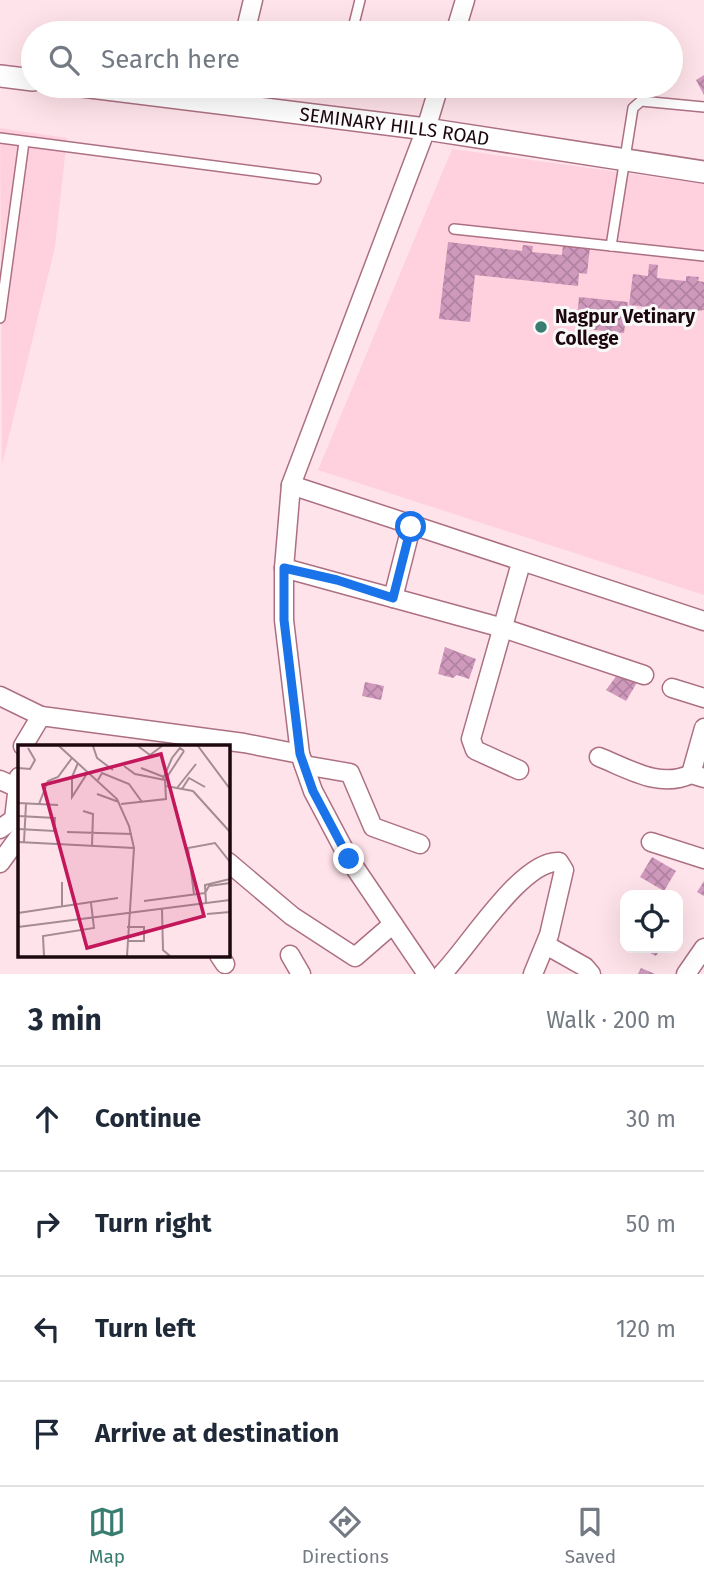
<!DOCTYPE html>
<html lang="en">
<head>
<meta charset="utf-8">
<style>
  :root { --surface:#fff; --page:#f2f2f3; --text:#1f2937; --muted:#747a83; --line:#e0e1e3; --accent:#397d70 }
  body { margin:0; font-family:"Fira Sans",sans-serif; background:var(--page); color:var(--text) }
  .controls { position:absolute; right:21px; bottom:21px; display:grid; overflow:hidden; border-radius:14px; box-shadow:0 7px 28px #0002 }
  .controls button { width:63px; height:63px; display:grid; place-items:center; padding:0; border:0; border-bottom:2px solid var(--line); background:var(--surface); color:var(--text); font:35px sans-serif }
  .stop { position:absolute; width:21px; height:21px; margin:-16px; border:5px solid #1a73e8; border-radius:50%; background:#fff }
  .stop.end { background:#1a73e8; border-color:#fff; box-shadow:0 2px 7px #0008 }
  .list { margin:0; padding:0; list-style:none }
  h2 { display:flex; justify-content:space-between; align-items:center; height:91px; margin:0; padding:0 28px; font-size:30px }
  h2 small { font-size:23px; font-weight:400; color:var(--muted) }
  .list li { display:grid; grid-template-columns:46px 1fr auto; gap:21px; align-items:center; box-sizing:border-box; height:105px; padding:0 28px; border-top:2px solid var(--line) }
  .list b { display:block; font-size:26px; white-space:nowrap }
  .list em { font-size:23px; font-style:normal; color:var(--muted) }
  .icon { flex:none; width:38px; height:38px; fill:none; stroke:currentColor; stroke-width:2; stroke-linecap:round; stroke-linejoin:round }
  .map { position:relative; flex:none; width:704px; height:974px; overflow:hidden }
  .search { position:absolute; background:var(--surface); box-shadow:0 7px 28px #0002; left:21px; right:21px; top:21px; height:77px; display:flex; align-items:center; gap:18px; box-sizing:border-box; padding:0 24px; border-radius:38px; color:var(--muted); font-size:26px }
  .sheet { height:511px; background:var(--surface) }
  nav { display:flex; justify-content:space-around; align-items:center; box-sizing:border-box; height:98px; border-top:2px solid var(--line); background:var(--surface); font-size:19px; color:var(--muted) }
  nav a { display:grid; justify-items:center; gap:4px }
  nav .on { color:var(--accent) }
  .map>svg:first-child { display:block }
</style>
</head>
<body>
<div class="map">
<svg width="704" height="974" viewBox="0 0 704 974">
  <defs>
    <pattern id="building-cross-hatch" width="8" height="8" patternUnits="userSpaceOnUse" patternTransform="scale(1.75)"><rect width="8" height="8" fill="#cf99bc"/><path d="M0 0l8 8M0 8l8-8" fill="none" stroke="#b182a1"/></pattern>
  </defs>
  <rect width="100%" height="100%" fill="#ffe3ea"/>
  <g fill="#ffd1de">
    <polygon points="0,128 67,138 55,247 2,465"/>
    <polygon points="452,149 704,184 704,595 318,470"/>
  </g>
  <g fill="url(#building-cross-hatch)">
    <polygon points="704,75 704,95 696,80"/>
    <polygon points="448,242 522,251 523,245 533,246 532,252 562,255 563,244 590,247 587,274 579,273 578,286 475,275 470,322 439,319"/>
    <polygon points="649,264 658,265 657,278 686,281 686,276 699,277 698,281 704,282 704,310 691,312 629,305 633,274 648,276"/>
    <polygon points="579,297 628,302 624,333 576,328"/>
    <polygon points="445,647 476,659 469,679 457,675 453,678 438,674"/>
    <polygon points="620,671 638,681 626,701 606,690"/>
    <polygon points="365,682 384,686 381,700 362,696"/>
    <polygon points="652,857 676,871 664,891 640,877"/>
    <polygon points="704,881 704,896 697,892"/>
    <polygon points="648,948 661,948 656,956 646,951"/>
    <polygon points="641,968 655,974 638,974"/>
  </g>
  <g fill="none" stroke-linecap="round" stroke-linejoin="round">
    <defs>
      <g id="service">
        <polyline points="355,33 353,28 360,0"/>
        <polyline points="0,138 316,179"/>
        <polyline points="454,229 704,256"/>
        <polyline points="611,246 633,108 641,101 704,107"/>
        <polyline points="0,318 24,142"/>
      </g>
      <g id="minor">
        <polyline points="245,33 253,0"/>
        <polyline points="455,33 465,0"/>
        <polyline points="228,104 233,86"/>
        <polyline points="291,485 704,621"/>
        <polyline points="284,568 503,628 644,675"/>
        <polyline points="393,598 411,527"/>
        <polyline points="672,688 704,698"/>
        <polyline points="0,696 41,716"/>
        <polyline points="704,728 691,774 704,778"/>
        <polyline points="23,746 41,716 244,743 300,754"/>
        <path d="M599,757C629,769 660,789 691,774"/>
        <polyline points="304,765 350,773 373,827 420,844"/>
        <polyline points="519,770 475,750 471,739 521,563"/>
        <polyline points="0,780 18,788"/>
        <polyline points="0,829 14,819 19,777"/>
        <polyline points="651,842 704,859"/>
        <polyline points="228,862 292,916 355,957 393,924"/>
        <polyline points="0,863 19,837"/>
        <polyline points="546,945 585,967 591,974"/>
        <polyline points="219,955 225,964"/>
        <polyline points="290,955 301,974"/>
        <polyline points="427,974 349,859 313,791 300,754 284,620 284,568 291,485 426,129 439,86"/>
        <path d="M442,974C468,948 522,859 559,862L564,870L549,935L533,974"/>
        <polyline points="686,974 704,948"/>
      </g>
      <g id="tertiary">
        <polyline points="0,76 33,80"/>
        <path id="s1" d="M82,86L426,129L704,172"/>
      </g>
    </defs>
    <use href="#service" stroke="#ac7082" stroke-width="12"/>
    <use href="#minor" stroke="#ac7082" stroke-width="21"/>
    <use href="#tertiary" stroke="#ac7082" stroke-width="24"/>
    <use href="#service" stroke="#fff" stroke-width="9"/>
    <use href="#minor" stroke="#fff" stroke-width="18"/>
    <use href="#tertiary" stroke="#fff" stroke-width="21"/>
  </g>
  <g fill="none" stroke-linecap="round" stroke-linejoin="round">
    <polyline stroke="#1a73e8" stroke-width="9" points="349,859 313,791 300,754 284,620 284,568 337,580 393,598 411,527"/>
  </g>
  <circle fill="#397d70" stroke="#f8f8f8" stroke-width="2.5" cx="541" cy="327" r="7"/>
  <g text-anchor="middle" stroke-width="6" stroke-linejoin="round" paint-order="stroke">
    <g font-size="19" fill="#1e0810" stroke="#f8f8f8">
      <text dy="7" stroke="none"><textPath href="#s1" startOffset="315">SEMINARY HILLS ROAD</textPath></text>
    </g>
    <g font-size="19" font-weight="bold" fill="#1e0810" stroke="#f8f8f8" text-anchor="start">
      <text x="555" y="323">Nagpur Vetinary<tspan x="555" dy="22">College</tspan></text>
    </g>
  </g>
  <g transform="translate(18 745)">
    <rect width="212" height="212" fill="#ffe3ea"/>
    <path fill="none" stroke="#a58b93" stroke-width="2" d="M41,1L99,54L111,81L116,103L109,211M75,1L79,13L95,25M120,1L132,10L144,1M180,1L212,44M60,18L54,32V52L70,27M106,21L117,29L147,35M0,23L12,24L17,15L10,3M123,23L146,32M145,34L154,13L162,3L166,6M80,35L84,28L111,39L124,57M148,41L175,46M159,43L178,19M164,44L171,33L187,42M175,46L212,87M79,49L101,57M0,58L40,60M21,59L30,36L40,32L54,13M103,59L148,54L147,35L166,6M65,66L75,69L74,101M0,71L37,73L36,86L0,84M49,87L114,89M0,97L116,103M6,97L8,59M176,149L170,103L197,98L212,117M126,156L187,148L191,141L212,138M188,158L187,140L212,134M44,162V137M144,164L145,205L152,211M0,168L100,153M189,169L212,167M0,182L212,155M109,196H126V182H109M26,211L25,191L76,183L73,158"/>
    <path fill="#c2185b" fill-opacity="0.15" stroke="#c2185b" stroke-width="3.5" d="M143,9L186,171L69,203L25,40Z"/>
    <rect width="212" height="212" fill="none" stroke="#1e0810" stroke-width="3.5"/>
  </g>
</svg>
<div class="controls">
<button><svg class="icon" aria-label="locate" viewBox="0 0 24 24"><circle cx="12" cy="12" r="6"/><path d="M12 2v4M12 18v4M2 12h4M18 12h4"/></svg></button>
</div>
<div class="stop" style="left:411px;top:527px"></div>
<div class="stop end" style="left:349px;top:859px"></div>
<div class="search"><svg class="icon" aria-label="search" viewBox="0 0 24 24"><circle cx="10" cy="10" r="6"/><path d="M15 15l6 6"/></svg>Search here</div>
</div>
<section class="sheet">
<h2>3 min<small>Walk · 200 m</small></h2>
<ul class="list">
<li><svg class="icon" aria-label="ahead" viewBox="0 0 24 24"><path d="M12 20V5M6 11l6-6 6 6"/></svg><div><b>Continue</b></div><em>30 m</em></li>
<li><svg class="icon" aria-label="right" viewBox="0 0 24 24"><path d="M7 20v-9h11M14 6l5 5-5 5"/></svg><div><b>Turn right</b></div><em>50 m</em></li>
<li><svg class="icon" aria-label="left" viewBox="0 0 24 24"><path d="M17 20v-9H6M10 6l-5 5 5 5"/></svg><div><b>Turn left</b></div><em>120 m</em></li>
<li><svg class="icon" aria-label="arrive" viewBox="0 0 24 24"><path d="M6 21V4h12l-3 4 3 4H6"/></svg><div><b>Arrive at destination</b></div></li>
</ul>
</section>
<nav>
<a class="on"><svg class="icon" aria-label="map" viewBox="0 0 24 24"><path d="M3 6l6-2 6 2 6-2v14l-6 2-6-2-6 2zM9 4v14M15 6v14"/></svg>Map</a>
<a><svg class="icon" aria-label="directions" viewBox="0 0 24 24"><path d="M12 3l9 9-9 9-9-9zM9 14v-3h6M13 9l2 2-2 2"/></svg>Directions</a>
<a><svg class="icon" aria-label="saved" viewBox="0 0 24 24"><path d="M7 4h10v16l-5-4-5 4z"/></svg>Saved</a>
</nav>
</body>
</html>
